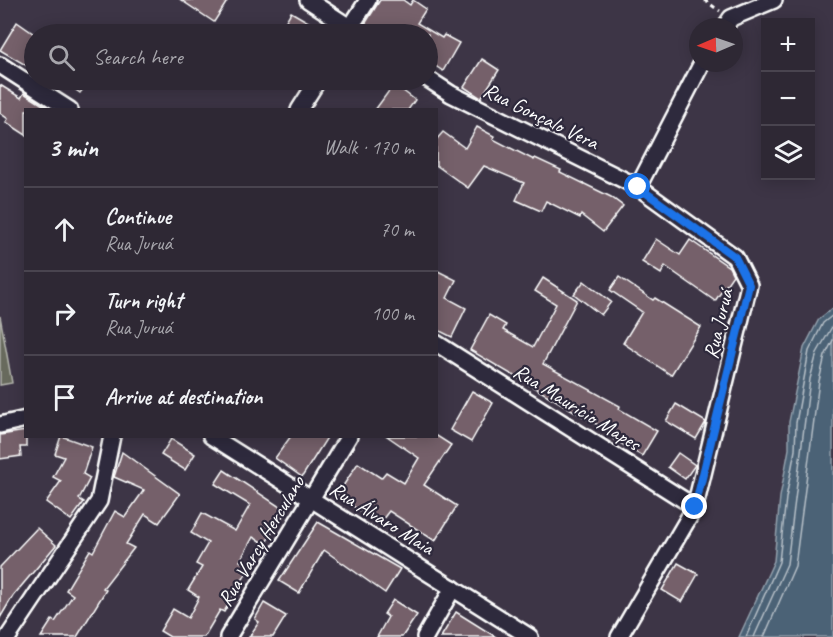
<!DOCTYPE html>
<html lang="en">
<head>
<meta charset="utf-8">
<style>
  :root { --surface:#2e2834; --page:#36303c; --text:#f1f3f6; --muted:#a7a6ac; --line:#49444f }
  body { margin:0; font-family:Caveat,sans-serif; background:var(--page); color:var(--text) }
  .controls { position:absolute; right:18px; top:18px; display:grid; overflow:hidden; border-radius:0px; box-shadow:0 3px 15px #0003 }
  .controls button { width:54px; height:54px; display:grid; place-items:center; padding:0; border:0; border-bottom:2px solid var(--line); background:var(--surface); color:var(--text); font:30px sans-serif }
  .compass { position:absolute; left:689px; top:18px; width:54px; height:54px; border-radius:50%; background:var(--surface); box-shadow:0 3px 15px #0003; rotate:268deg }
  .stop { position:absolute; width:18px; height:18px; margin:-14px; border:4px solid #1a73e8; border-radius:50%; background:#fff }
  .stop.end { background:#1a73e8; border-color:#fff; box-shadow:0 2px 6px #0008 }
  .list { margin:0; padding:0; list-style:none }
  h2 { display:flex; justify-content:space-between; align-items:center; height:78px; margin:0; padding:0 24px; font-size:26px }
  h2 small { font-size:20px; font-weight:400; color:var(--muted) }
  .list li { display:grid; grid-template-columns:39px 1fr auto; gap:18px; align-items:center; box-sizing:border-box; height:84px; padding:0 24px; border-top:2px solid var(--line) }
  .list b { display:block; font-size:22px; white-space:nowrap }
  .list p { margin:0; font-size:20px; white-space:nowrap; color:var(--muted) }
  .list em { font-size:20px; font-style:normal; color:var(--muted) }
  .icon { flex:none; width:33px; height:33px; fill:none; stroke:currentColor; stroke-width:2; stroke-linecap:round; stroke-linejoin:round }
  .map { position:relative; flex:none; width:833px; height:637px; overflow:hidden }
  .search { position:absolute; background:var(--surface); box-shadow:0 3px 15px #0003; left:24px; top:24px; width:414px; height:66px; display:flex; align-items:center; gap:15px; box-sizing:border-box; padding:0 21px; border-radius:33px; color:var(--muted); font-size:22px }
  .panel { position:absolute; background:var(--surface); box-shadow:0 3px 15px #0003; left:24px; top:108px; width:414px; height:330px; border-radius:0px }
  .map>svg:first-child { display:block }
</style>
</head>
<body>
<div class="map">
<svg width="833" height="637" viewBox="0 0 833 637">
  <rect width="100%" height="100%" fill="#3d3546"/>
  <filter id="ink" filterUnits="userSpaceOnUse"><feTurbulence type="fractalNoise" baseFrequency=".0167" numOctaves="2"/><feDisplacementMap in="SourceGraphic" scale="12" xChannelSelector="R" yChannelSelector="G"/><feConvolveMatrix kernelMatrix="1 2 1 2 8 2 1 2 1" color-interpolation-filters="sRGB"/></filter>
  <g filter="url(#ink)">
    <polygon fill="#686b5d" stroke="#b4b5ae" stroke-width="1.5" points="0,316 12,383 0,385"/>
    <polygon fill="#4b6276" stroke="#93a1ad" stroke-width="1.5" points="833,308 833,637 739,637 774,561 780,497 789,449 789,422 804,348 819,319"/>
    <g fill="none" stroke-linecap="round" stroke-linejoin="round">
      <g stroke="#b7c0c8" stroke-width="1.5">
        <polyline points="746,637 779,562 786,498 795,450 796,423 809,351 823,323 833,315"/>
        <polyline points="754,637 787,564 810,379 817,353 833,325"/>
        <polyline points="764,637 795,566 819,381 825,356 833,340"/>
      </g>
    </g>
    <g fill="#75616a" stroke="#fff" stroke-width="1.5">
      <polygon points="181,0 228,0 214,22"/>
      <polygon points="380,0 403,0 410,5 413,0 426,9 417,23 442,38 444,35 459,43 443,71 428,61 428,34 382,34 365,24"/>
      <polygon points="291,12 329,34 278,34"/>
      <polygon points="17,22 34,34 34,70 0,50"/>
      <polygon points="482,59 499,70 481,98 464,87"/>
      <polygon points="62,80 90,80 80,93"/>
      <polygon points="394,84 415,100 408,110 375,110"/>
      <polygon points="0,85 21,98 24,93 51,110 26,110 26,135 6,122 8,119 0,113"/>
      <polygon points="477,127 494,136 493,139 534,160 535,158 561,170 560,172 611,197 623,206 603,232 581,215 580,218 546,201 541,211 516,200 524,183 484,166 468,188 436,165 436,140 443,132 465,148"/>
      <polygon points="656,239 680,255 690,240 729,267 733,275 715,301 665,266 661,274 642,262"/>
      <polygon points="436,270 456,280 447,298 466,308 452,337 436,329"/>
      <polygon points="619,277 653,300 655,298 701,327 671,375 623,343 642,312 610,290"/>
      <polygon points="543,278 577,300 543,364 620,406 619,409 657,431 642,456 613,439 615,435 470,350 489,315 506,325 503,330 533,347 556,304 535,291"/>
      <polygon points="584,281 611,302 601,315 574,294"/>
      <polygon points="472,391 493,403 471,442 450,430"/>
      <polygon points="676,404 706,422 696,439 666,421"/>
      <polygon points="26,431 26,447 20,447 21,456 0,459 0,435"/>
      <polygon points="61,436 92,447 83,474 90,478 79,499 84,502 71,520 46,502 61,481 53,477 64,457 55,454"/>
      <polygon points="291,436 328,436 302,477 275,458"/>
      <polygon points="387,436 437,436 451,445 424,485 457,506 435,541 389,511 379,524 337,495 358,463 381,478 386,472 404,483 419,458"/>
      <polygon points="171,439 195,454 185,470 161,455"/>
      <polygon points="122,452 180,494 159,523 145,514 126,544 134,548 103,588 106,590 77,637 41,637 52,620 55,622 73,595 66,590 90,550 93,552 115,511 125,517 144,490 114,477"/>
      <polygon points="678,453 695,465 685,479 668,467"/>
      <polygon points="224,470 286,511 265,544 253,537 240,561 250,567 224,612 220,610 204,637 170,637 160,631 173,609 188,618 199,597 188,590 202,567 196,564 208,543 191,533 202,513 235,531 250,505 215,484"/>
      <polygon points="318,522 400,569 385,593 324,550 299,593 279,581"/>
      <polygon points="37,528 56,545 13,596 0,618 0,567"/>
      <polygon points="678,563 698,574 682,602 662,590"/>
      <polygon points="393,600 417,615 402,637 377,637 388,617 384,614"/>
      <polygon points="264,603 286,616 273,637 249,637 259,622 255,619"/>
      <polygon points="456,612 496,637 441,637"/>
    </g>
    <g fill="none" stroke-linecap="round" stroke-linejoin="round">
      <defs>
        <g id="street">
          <polyline points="308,0 360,34"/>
          <polyline points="725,27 731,18 774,0"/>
          <polyline points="346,34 368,0"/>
          <polyline points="0,65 70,110"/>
          <polyline points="428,79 451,94 638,187 735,257 749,285 695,507 619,637"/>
          <polyline points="299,110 318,80"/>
          <polyline points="638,187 702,63"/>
          <polyline points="436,343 695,507"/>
          <polyline points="0,425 26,419"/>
          <polyline points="211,436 530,637"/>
          <polyline points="8,637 99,501 112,436"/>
          <polyline points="228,637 349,436"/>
          <polyline points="425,637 453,588"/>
        </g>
      </defs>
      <use href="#street" stroke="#fff" stroke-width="20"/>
      <polyline stroke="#fff" stroke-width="3" stroke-dasharray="4.5 4.5" stroke-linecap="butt" points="704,0 720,11"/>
      <use href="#street" stroke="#2f2a3d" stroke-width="15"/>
    </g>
  </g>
  <g fill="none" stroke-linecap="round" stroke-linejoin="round" filter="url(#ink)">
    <polyline stroke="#1a73e8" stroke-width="8" points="638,187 735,257 749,285 695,507"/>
  </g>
  <g text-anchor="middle" stroke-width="4.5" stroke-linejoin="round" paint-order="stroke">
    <g font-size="21" fill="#fff" stroke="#2f2a3d">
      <text transform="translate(541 116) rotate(26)" y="7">Rua Gonçalo Vera</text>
      <text transform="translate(718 324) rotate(-77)" y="7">Rua Juruá</text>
      <text transform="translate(577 407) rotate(32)" y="7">Rua Maurício Mapes</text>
      <text transform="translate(382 518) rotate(32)" y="7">Rua Álvaro Maia</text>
      <text transform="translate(261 541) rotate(-59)" y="7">Rua Varcy Herculano</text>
    </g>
  </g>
</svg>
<div class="controls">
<button>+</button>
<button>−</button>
<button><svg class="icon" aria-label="layers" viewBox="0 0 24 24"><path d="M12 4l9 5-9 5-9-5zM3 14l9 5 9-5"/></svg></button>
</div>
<svg class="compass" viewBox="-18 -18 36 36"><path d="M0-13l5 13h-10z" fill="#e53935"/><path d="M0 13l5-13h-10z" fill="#a7a6ac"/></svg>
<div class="stop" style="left:638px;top:187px"></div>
<div class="stop end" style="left:695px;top:507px"></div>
<div class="search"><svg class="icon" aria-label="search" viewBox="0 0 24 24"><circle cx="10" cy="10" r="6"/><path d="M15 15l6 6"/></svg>Search here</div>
<section class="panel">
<h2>3 min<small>Walk · 170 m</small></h2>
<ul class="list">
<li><svg class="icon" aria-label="ahead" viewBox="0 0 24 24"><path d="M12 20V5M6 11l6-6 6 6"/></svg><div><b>Continue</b><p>Rua Juruá</p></div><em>70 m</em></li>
<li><svg class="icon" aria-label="right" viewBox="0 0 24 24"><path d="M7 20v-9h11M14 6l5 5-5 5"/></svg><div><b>Turn right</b><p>Rua Juruá</p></div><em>100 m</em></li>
<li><svg class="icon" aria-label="arrive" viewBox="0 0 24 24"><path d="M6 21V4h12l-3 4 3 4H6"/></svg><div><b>Arrive at destination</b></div></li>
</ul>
</section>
</div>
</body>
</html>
